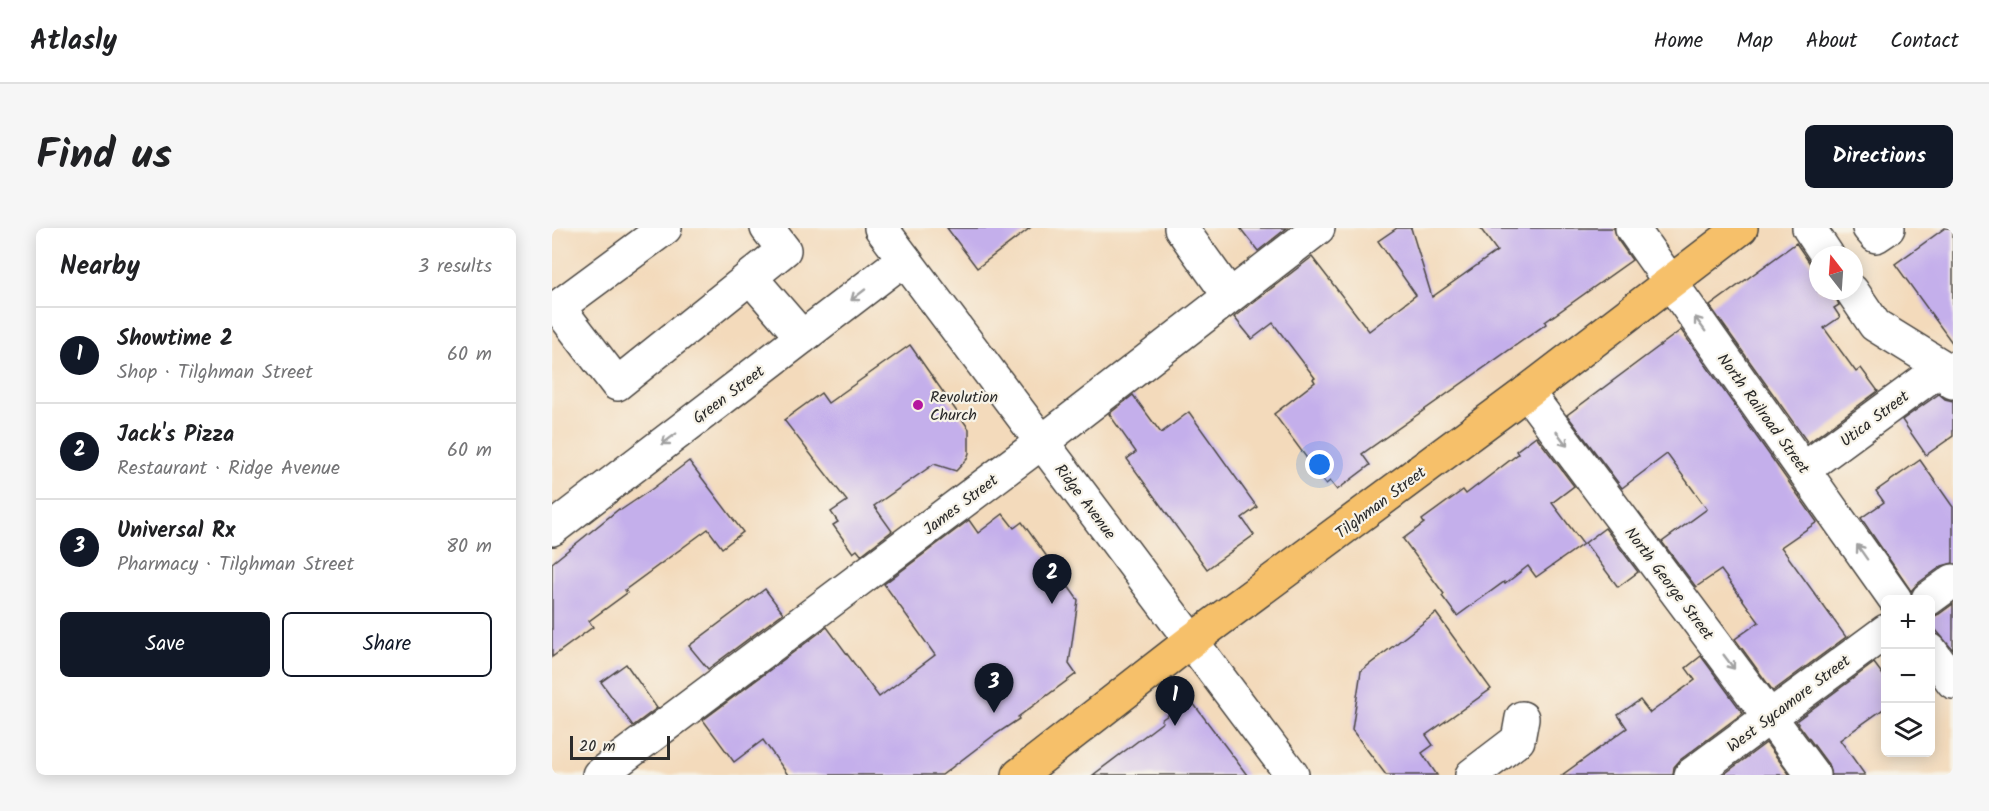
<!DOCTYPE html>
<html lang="en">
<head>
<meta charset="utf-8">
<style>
  :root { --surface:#fff; --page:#f6f6f6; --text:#202124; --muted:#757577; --line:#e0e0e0; --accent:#111827 }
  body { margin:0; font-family:Kalam,sans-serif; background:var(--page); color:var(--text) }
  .controls { position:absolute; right:18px; bottom:18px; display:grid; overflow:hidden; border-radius:9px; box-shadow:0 3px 15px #0003 }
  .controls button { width:54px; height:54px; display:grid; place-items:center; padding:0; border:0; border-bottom:2px solid var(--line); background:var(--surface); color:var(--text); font:30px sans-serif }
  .compass { position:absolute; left:1257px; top:18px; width:54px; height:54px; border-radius:50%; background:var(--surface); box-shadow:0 3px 15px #0003; rotate:343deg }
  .scale { position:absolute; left:18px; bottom:15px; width:100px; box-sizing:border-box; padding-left:6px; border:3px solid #2b2b2b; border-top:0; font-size:16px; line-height:21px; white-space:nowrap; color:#2b2b2b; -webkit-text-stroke:4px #f7f3e8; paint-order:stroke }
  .you { position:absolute; left:768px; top:237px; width:21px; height:21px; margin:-15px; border:4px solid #fff; border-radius:50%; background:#1a73e8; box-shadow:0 0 0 9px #1a73e833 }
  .badge { display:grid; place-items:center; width:39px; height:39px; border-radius:50%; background:var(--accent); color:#fff; font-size:20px; font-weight:700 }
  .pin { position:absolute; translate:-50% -50px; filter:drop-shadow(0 2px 3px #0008) }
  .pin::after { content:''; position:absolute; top:32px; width:21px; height:18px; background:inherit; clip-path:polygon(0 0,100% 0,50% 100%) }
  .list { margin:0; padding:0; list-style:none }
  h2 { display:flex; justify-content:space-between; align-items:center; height:78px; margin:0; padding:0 24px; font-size:26px }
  h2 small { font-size:20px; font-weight:400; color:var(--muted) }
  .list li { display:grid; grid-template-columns:39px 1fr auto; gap:18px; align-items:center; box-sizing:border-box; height:96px; padding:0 24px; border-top:2px solid var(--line) }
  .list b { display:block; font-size:22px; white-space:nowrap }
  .list p { margin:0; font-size:20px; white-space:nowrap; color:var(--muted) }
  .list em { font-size:20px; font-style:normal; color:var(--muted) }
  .actions { display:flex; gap:12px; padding:18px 24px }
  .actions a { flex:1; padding:14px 0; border:2px solid var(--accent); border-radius:9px; text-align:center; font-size:21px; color:var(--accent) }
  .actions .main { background:var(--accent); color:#fff }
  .icon { flex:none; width:33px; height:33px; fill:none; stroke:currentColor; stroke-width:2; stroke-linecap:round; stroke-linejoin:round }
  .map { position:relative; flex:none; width:1401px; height:547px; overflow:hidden; border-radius:9px }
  header { display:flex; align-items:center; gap:36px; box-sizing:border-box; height:84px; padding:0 30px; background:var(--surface); border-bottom:2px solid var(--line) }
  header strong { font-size:28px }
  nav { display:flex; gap:33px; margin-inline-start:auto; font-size:21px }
  .intro { display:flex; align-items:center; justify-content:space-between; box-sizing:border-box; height:144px; padding:0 36px }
  h1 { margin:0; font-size:42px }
  .button { padding:15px 27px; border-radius:9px; background:var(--accent); color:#fff; font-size:21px; font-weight:700 }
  main { display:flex; gap:36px; padding:0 36px }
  aside { flex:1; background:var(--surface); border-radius:9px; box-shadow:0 3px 15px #0003 }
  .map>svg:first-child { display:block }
</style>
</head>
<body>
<header>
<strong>Atlasly</strong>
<nav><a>Home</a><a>Map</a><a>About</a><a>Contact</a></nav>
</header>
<div class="intro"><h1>Find us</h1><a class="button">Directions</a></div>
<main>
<aside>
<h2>Nearby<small>3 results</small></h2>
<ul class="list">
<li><span class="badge">1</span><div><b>Showtime 2</b><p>Shop · Tilghman Street</p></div><em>60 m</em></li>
<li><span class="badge">2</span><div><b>Jack's Pizza</b><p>Restaurant · Ridge Avenue</p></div><em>60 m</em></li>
<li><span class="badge">3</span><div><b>Universal Rx</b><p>Pharmacy · Tilghman Street</p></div><em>80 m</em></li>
</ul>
<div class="actions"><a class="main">Save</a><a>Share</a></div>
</aside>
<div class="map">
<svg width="1401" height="547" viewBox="0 0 1401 547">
  <rect width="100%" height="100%" fill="#f7f3e8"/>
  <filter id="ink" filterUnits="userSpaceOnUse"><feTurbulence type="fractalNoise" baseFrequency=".0167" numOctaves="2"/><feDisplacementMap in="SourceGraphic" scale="12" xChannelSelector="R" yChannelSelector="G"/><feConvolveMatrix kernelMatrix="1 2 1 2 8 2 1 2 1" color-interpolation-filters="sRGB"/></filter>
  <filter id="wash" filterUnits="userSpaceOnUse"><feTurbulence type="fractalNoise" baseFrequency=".008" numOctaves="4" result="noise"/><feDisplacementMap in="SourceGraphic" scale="24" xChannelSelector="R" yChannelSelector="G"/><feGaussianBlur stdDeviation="1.35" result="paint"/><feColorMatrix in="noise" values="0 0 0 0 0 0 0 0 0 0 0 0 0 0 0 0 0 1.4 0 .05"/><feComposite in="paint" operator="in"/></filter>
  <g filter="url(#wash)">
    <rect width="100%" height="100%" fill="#f3dabb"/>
    <g id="blocks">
      <g fill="#c4afeb">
        <polygon points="395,0 478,0 425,40"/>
        <polygon points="688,0 735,0 706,23"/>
        <polygon points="845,0 859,0 880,69 945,23 928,0 1062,0 1065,11 1080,32 993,94 994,96 810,226 818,237 785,262 778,253 774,256 722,186 763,154 761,151 763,150 721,95 700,111 682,89 760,29 817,103 864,67 826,13"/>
        <polygon points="1393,0 1401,0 1401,116 1343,36"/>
        <polygon points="1244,15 1259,37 1266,43 1266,63 1281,63 1287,77 1282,80 1288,89 1272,100 1304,144 1309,140 1326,163 1256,215 1158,78"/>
        <polygon points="1129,102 1265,294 1229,319 1294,409 1221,463 1183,411 1207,394 1169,342 1144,359 1110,314 1155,281 1115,226 1070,260 1015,187"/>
        <polygon points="358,117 417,201 417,225 415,231 404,243 382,236 322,278 340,303 309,327 305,322 301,325 281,297 286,294 279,284 295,273 232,192 269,165 276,175"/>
        <polygon points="1387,166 1393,171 1401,173 1401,208 1374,227 1350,192"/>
        <polygon points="581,167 609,205 637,184 705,279 690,290 702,307 655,341 575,231 584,224 557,186"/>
        <polygon points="984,208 1022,258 1000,275 1031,316 984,349 976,338 953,356 952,354 905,388 890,368 892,366 851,311 872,295 870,292 911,262 914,266 966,226 964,223"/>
        <polygon points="1368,232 1401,279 1401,335 1390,338 1365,356 1359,363 1309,290 1332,274 1324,263"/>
        <polygon points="137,233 191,304 170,320 156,301 73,362 75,365 37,393 41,399 0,429 0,335 67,281 69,282 100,261"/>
        <polygon points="451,286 462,300 470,294 526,372 517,436 524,446 466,489 467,491 441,508 390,547 236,547 211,512 182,534 151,492 275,399 327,469 383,427 332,356 417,292 426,305"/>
        <polygon points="1053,300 1086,344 1066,359 1033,315"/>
        <polygon points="213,361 231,385 156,441 137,418"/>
        <polygon points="1401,376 1401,422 1378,395 1378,390 1387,386"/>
        <polygon points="884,385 939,461 874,507 881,517 870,525 885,547 834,547 800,502 809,443"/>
        <polygon points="1149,428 1191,485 1128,532 1122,539 1121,547 1010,547 1075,500 1066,487 1088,472 1098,485 1143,452 1134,440"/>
        <polygon points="1322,435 1334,451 1334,479 1288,512 1313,547 1279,547 1276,536 1244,493"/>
        <polygon points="74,436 105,480 81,498 49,454"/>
        <polygon points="638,471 695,547 541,547 611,494 609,492"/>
        <polygon points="1214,515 1238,547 1171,547"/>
      </g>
    </g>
  </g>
  <g filter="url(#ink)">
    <use href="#blocks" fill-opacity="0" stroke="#494541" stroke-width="1.5"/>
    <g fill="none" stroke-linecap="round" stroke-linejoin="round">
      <defs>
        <g id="minor">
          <polyline points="113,0 6,79 65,156 232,22 215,0"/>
          <polyline points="329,0 740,547"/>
          <polyline points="629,0 677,67"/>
          <polyline points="1080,0 1343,371"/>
          <polyline points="1257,0 1275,27"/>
          <polyline points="1317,0 1324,8 1336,0"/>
          <polyline points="199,50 250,109"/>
          <polyline points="1300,63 1323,97 1391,139 1401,154"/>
          <polyline points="975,164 1261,547"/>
          <polyline points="1252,241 1391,139"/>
          <polyline points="0,301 352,31"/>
          <polyline points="1376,371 1401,353"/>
          <polyline points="1378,422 1401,454"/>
          <polyline points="47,547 490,214 766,0"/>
          <polyline points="920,547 966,512 970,490"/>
          <polyline points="1139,547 1334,403"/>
        </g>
        <polyline id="major" points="467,547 639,413 975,164 1189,0"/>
      </defs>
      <use href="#minor" stroke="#494541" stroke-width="36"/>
      <use href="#major" stroke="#494541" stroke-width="36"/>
      <use href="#minor" stroke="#fff" stroke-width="33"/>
      <use href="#major" stroke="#f6c06b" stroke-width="33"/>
    </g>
    <defs><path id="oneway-shaft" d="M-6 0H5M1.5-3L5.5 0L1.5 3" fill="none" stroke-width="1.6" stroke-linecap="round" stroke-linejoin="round" transform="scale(1.5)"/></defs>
    <g stroke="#a0a0a0">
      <use href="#oneway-shaft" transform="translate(306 67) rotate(142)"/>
      <use href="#oneway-shaft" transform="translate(1148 96) rotate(-126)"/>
      <use href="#oneway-shaft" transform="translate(117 211) rotate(143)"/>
      <use href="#oneway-shaft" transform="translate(1010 211) rotate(53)"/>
      <use href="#oneway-shaft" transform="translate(1310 324) rotate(-125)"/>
      <use href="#oneway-shaft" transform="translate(1177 434) rotate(53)"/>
    </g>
  </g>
  <circle fill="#b5179e" stroke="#f7f3e8" stroke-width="2" cx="366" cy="177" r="6"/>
  <g text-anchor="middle" stroke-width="4.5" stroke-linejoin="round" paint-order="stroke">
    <g font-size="16" fill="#2b2b2b" stroke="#f7f3e8">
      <text transform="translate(176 166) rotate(-37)" y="6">Green Street</text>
      <text transform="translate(1212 185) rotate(54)" y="6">North Railroad Street</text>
      <text transform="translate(1322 190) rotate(-37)" y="6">Utica Street</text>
      <text transform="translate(534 273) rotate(53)" y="6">Ridge Avenue</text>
      <text transform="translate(828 274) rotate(-37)" y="6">Tilghman Street</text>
      <text transform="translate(408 276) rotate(-37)" y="6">James Street</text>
      <text transform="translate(1118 355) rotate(53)" y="6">North George Street</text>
      <text transform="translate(1236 475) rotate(-37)" y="6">West Sycamore Street</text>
    </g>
    <g font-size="16" fill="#2b2b2b" stroke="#f7f3e8" text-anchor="start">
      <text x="378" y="174">Revolution<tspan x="378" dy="18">Church</tspan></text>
    </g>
  </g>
</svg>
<div class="controls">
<button>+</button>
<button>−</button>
<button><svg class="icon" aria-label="layers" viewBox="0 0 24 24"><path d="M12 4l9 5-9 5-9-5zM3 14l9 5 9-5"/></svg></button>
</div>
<svg class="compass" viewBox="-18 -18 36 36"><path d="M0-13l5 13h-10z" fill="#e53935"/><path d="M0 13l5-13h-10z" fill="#757577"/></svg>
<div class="scale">20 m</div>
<div class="you"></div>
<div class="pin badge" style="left:623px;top:498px">1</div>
<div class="pin badge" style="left:500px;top:376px">2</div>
<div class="pin badge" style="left:442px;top:485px">3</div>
</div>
</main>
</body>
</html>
